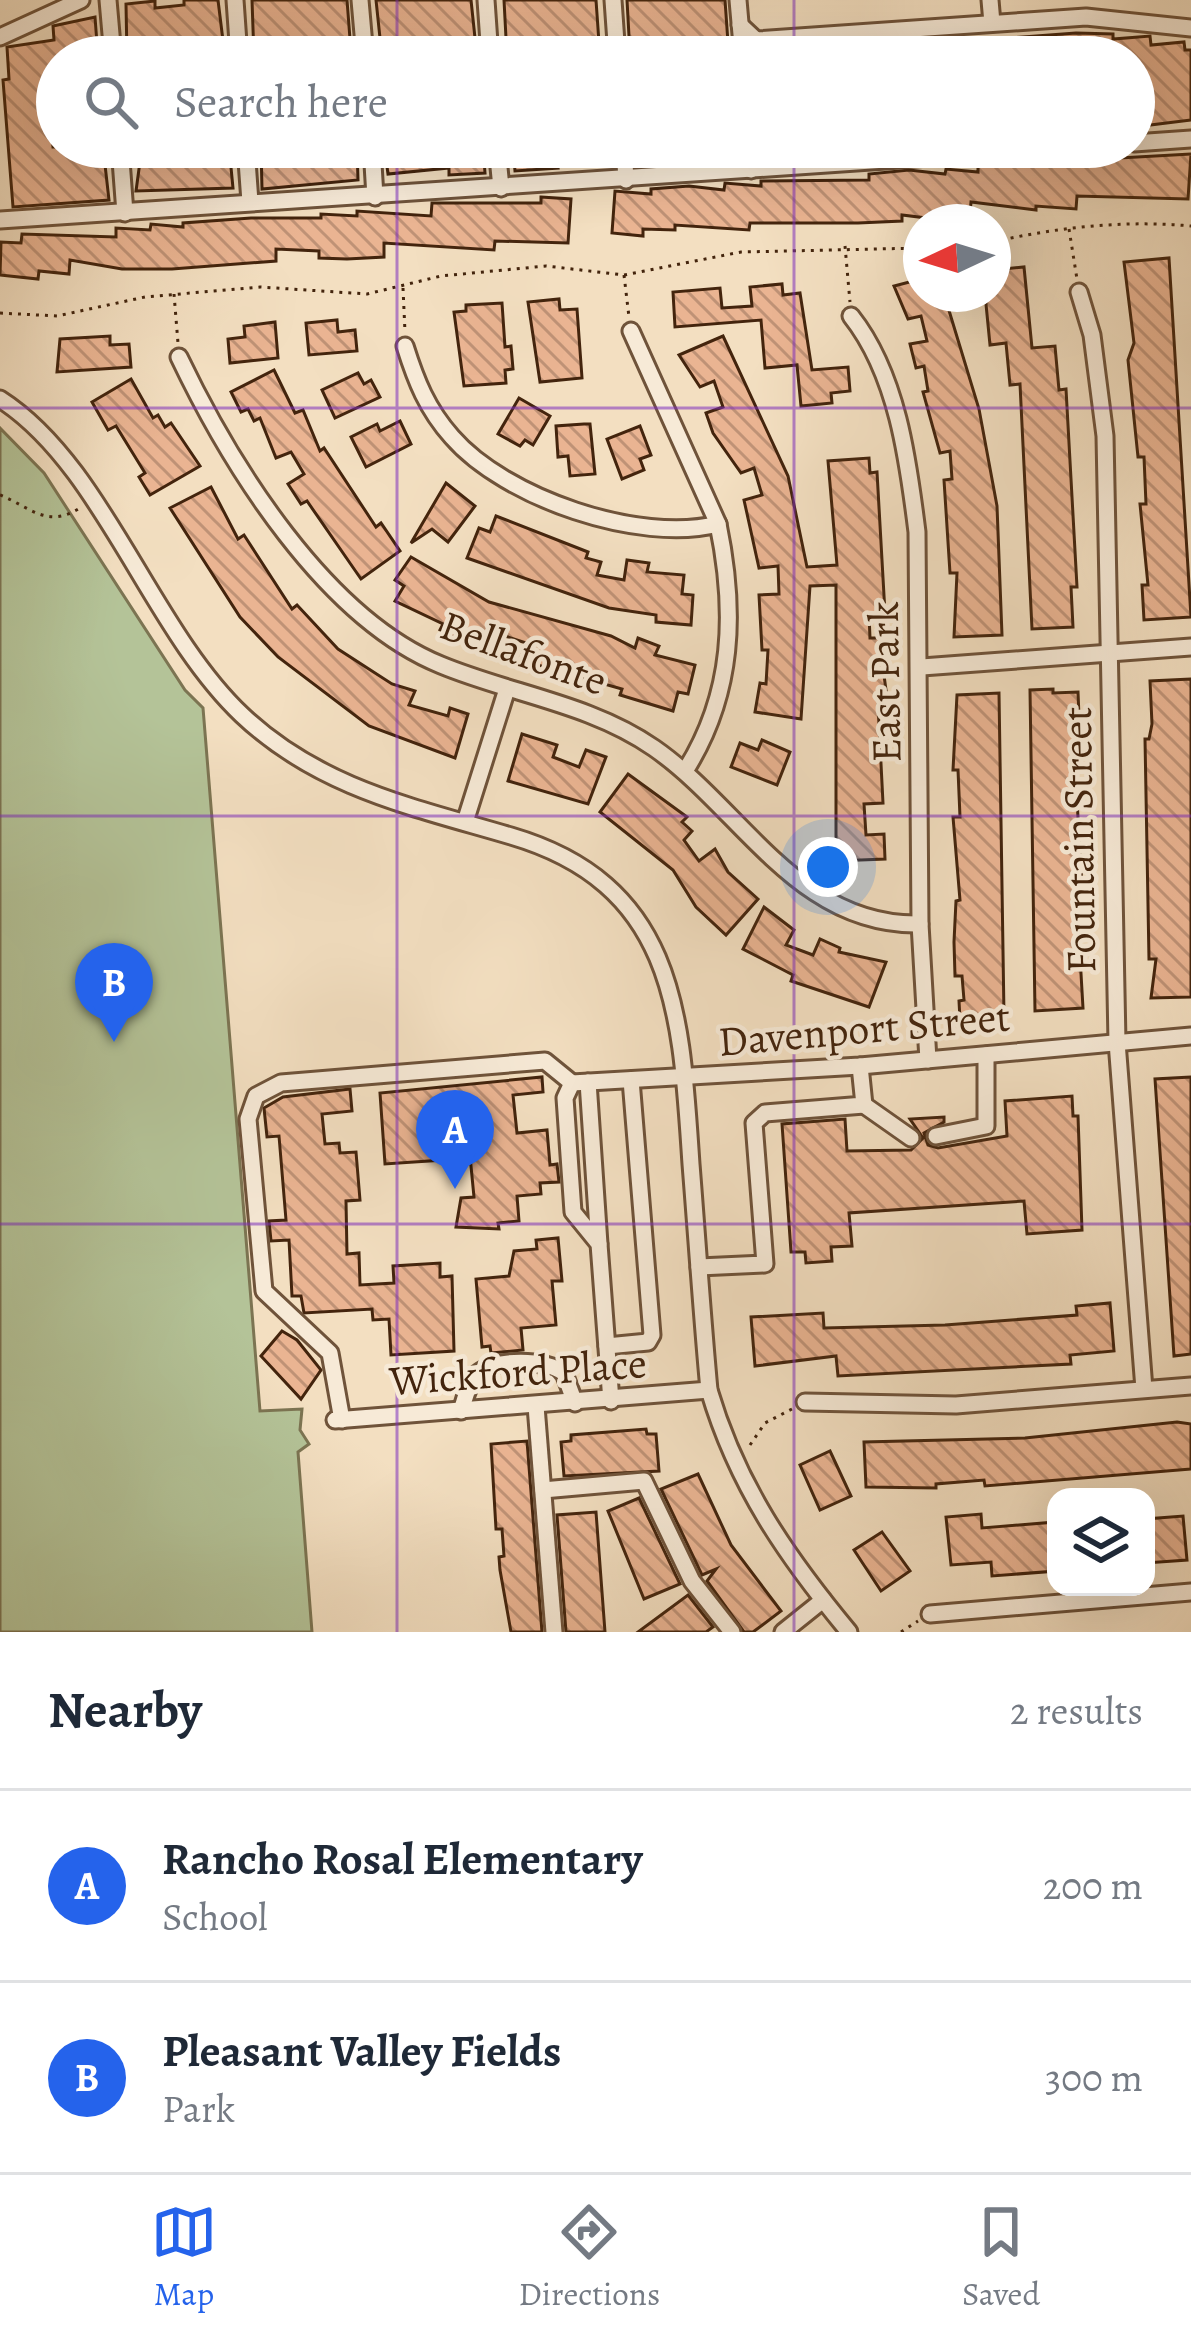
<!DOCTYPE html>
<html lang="en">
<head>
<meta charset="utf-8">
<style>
  :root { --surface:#fff; --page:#f6f6f7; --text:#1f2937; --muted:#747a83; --line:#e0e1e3; --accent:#2563eb }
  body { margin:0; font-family:Alegreya,serif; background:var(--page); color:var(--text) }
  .controls { position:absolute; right:36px; bottom:36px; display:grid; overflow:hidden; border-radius:24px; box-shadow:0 12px 48px #0002 }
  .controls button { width:108px; height:108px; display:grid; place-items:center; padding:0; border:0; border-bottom:3px solid var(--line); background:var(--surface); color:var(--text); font:60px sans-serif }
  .compass { position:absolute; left:903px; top:204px; width:108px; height:108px; border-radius:50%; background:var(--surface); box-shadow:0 12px 48px #0002; rotate:266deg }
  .you { position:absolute; left:828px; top:867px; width:42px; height:42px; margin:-30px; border:9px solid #fff; border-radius:50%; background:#1a73e8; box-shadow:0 0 0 18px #1a73e833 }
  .badge { display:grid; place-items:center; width:78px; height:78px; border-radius:50%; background:var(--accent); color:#fff; font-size:39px; font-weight:700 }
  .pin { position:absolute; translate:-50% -99px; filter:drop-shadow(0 3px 6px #0008) }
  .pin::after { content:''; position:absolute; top:63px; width:42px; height:36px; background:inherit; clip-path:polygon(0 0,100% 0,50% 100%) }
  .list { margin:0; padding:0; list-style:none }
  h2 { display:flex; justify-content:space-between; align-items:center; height:156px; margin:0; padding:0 48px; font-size:51px }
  h2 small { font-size:39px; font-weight:400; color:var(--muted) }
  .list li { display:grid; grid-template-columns:78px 1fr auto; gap:36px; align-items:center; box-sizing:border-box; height:192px; padding:0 48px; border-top:3px solid var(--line) }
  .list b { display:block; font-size:45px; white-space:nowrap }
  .list p { margin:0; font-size:39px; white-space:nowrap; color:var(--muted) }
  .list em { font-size:39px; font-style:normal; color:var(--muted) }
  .icon { flex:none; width:66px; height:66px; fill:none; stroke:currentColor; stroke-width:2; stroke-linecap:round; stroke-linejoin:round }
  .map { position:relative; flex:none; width:1191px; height:1632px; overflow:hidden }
  .search { position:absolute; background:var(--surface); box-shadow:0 12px 48px #0002; left:36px; right:36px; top:36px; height:132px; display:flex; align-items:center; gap:30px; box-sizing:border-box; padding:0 42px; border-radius:66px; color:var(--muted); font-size:45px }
  .sheet { height:540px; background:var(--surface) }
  nav { display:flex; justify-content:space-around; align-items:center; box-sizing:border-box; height:168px; border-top:3px solid var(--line); background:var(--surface); font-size:33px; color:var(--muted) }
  nav a { display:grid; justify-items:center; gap:6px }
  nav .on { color:var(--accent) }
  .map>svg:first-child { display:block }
</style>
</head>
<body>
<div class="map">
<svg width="1191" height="1632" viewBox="0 0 1191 1632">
  <defs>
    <pattern id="building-back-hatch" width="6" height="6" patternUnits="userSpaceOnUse" patternTransform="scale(3)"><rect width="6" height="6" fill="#eab492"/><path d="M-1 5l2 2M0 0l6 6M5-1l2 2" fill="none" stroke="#bf9276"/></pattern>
  </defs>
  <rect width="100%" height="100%" fill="#f3dfc1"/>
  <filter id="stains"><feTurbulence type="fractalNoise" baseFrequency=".00167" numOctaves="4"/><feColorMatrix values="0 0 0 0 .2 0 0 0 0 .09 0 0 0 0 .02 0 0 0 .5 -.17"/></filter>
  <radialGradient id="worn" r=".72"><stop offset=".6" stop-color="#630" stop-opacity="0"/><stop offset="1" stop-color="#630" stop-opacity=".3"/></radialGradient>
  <polygon fill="#b4c398" stroke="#7c7452" stroke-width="3" points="0,428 44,473 185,690 203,708 260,1411 302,1409 300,1430 309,1444 298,1452 312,1632 0,1632"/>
  <g fill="url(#building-back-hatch)" stroke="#43240d" stroke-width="3">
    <polygon points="184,0 218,0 225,57 127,57 126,4 155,1 155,8 184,5"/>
    <polygon points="252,0 347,0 351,52 254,57"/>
    <polygon points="376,0 471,0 477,57 382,57"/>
    <polygon points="504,0 596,0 600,57 572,57 571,44 543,46 544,57 507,57"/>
    <polygon points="627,0 725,0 729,57 683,57 683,50 630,54"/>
    <polygon points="95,17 98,57 57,57 57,122 51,122 53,147 103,147 109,200 13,207 3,80 9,79 7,47 54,40 53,26"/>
    <polygon points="1076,33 1113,34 1113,39 1150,36 1151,45 1184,42 1185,50 1191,50 1191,120 1134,127 1134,57 887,57 886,47"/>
    <polygon points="142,147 229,147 233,188 136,191"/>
    <polygon points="261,147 357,147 358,180 262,189"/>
    <polygon points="419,147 483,147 485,173 449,175 449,168 388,174 385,151"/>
    <polygon points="513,147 608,147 609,165 557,163 558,168 515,171"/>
    <polygon points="639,147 684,147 684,160 640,163"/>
    <polygon points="1191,154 1188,199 1077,196 1076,209 1036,206 1036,210 971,202 970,214 936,211 935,219 902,215 902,221 858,223 750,223 749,230 675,225 675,230 643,229 643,236 612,233 615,191 651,194 651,189 689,186 724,190 725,183 761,186 761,181 869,180 869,174 909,170 945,174 946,169 978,172 978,166"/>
    <polygon points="541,197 571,199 568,243 495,241 494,250 384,243 384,257 347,259 319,258 319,251 276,249 276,261 172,269 122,269 70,260 69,274 39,271 38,279 0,275 1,242 21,243 22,234 116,237 116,228 150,230 151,224 183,227 183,223 251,218 321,218 321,214 357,216 357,211 431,216 432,203 541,203"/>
    <polygon points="1169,258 1191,617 1144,620 1142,585 1148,585 1140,504 1146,504 1144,457 1138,457 1128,360 1134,343 1124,262"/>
    <polygon points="1024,267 1032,348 1055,346 1059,390 1066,389 1077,587 1071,587 1073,627 1032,629 1020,384 1010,385 1006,343 990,345 985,294 993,294 993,270"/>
    <polygon points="921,279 921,294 944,294 979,409 997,506 1002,635 954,637 957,573 950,573 944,480 952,479 950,451 940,453 923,392 928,391 924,366 916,368 910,344 927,341 921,316 908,319 894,286"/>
    <polygon points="782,284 783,295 800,293 812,370 848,367 850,391 831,393 832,403 801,406 797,365 765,368 761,320 675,327 673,292 720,288 722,308 752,306 750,287"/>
    <polygon points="559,299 560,310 577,309 582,378 540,382 528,302"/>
    <polygon points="502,303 505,347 511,346 513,369 505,370 506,383 464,386 454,312 466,311 466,305"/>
    <polygon points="337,320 338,332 355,330 357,351 309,355 306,323"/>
    <polygon points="275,322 278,358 230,363 228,339 245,337 244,326"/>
    <polygon points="110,336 110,345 129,344 131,367 57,372 60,339"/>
    <polygon points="723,336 788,476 807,567 837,565 828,461 869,458 870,473 877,472 885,613 869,614 870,638 879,638 888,705 878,705 883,803 864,804 866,835 884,834 885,859 836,861 836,585 810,586 801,719 755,712 760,683 766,684 768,650 762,650 759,595 779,594 778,566 759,568 744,500 762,495 754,468 741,473 713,433 706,413 723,407 714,381 700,387 679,355"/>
    <polygon points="274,370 295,413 303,410 320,451 324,448 376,527 381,523 400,551 361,579 307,501 301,504 288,484 304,474 291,452 276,458 260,418 254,421 248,409 241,412 231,392"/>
    <polygon points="358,373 364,384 371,380 380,397 335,418 322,390"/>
    <polygon points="131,379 153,418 158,415 165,427 171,423 200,466 150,495 139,477 145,473 116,426 108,430 92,402"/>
    <polygon points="519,398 550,416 533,445 525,440 520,446 498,434"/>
    <polygon points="400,421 411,444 366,467 351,437 377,424 380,431"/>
    <polygon points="584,424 590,424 595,474 570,476 568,456 558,457 556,426"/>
    <polygon points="640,426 651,455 640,459 644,470 622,479 607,439"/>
    <polygon points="446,483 475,506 448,542 432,529 411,543"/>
    <polygon points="211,487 238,539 244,535 292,609 297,605 338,649 392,684 415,691 409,705 448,716 450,708 468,714 455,758 369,726 278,657 240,617 170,508"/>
    <polygon points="496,516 588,552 586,558 601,562 597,575 624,580 627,560 649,563 647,572 684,575 682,594 693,595 691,625 656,622 656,615 609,608 467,558 479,528 490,532"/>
    <polygon points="411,557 489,602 611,636 635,648 638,638 659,646 655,655 695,665 688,694 678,692 673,711 620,695 622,689 520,660 526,643 502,635 496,653 462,642 440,630 443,624 395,601 404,586 395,580"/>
    <polygon points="1191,679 1191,997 1151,998 1156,959 1149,959 1145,739 1149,739 1152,724 1150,681"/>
    <polygon points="1053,689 1053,693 1078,692 1081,765 1075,765 1082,887 1076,887 1083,1008 1035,1011 1030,690"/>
    <polygon points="999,693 1004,1015 960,1019 959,1001 964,1000 962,976 955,976 954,942 956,901 960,900 953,817 960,817 958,770 953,770 957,695"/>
    <polygon points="522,734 557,745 553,757 579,767 586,750 606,757 588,804 508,781"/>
    <polygon points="762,740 790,752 777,785 731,767 740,743 758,750"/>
    <polygon points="628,774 687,817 682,822 692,831 684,840 699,861 715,849 728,872 758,899 726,935 696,907 673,870 600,812"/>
    <polygon points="764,907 794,930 786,945 813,955 820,939 840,948 839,952 886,962 869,1007 791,981 793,975 743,949"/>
    <polygon points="542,1077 543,1092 513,1095 517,1133 547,1130 550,1165 557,1164 559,1182 540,1183 541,1194 517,1196 519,1221 498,1223 499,1229 456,1227 461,1198 474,1197 468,1135 441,1137 443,1160 385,1164 380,1093"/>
    <polygon points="1191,1077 1191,1354 1174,1356 1155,1079"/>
    <polygon points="350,1089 352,1111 322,1114 325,1144 339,1143 340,1153 356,1152 360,1200 346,1201 347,1254 359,1253 360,1285 394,1283 393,1266 440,1263 440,1277 452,1276 454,1351 391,1355 389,1319 373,1320 372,1309 304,1313 301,1296 292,1296 289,1240 271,1241 269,1221 286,1220 279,1136 267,1137 264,1108 283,1097"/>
    <polygon points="1072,1096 1073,1116 1078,1116 1082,1230 1027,1234 1024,1201 849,1213 852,1246 831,1247 832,1261 806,1263 805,1252 791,1252 782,1124 845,1119 847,1151 911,1150 923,1138 910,1119 944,1117 944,1122 924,1133 928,1145 938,1148 1007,1136 1005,1101"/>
    <polygon points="558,1238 562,1281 552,1281 556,1325 521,1328 523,1350 491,1353 490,1346 482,1347 476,1279 509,1276 514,1251 537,1249 536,1240"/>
    <polygon points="1110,1303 1114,1351 1070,1355 1071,1364 838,1376 836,1356 755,1366 751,1317 823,1313 824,1328 945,1325 1077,1315 1076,1306"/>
    <polygon points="282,1331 297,1340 321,1370 301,1399 261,1356"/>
    <polygon points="1177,1422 1191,1424 1191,1469 985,1486 984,1480 936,1484 936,1488 866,1487 864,1442 1025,1438"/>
    <polygon points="646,1429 647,1434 656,1434 659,1471 564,1476 561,1442 571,1441 571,1435"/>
    <polygon points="527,1441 542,1632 511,1632 500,1570 499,1557 504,1556 502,1529 496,1529 491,1444"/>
    <polygon points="830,1451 851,1496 820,1510 800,1465"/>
    <polygon points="698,1474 731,1545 781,1611 753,1632 744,1632 707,1581 716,1569 702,1575 661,1489"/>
    <polygon points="639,1498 680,1584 644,1599 608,1511"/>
    <polygon points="596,1512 605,1632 566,1632 557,1515"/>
    <polygon points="981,1514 982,1528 1056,1522 1056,1571 992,1576 991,1562 951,1565 946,1517"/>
    <polygon points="1183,1516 1187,1560 1146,1563 1146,1519"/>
    <polygon points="882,1532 910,1571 881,1591 854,1550"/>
    <polygon points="688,1595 713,1627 706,1632 638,1632"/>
  </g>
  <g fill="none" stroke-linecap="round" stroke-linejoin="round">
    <defs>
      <g id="minor">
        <polyline points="108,0 113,57"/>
        <polyline points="235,0 239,57"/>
        <polyline points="360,0 365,57"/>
        <polyline points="486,0 490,57"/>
        <polyline points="613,0 617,57"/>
        <polyline points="738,0 743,57"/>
        <polyline points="990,0 992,23"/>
        <polyline points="740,25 756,40 1086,17 1191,28"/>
        <polyline points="0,37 81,0"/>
        <polyline points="1134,143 1191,139"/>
        <polyline points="120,147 125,213"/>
        <polyline points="246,147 250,202"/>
        <polyline points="372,147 375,197"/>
        <polyline points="497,147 501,188"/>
        <polyline points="624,147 626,180"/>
        <polyline points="749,147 751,170"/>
        <polyline points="0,220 1078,147"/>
        <polyline points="1079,292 1092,335 1105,436 1117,1042 1144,1389"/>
        <path d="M851,316C897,374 908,459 917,532L920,924L928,1060"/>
        <path d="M631,331L718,524C736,611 734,694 685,771"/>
        <path d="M405,346C416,381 427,409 452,437C505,498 639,544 718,524"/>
        <path d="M179,357C231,466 325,618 441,665C511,694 591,704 654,748C742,809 798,927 920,924"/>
        <path d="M0,399C103,465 150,628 242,715C319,788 413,807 511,836C678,885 681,1017 691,1164C697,1239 702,1315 709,1390C737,1485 786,1556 849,1632"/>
        <polyline points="922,667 1191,647"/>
        <polyline points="465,822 507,689"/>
        <polyline points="588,1082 599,1244"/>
        <polyline points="864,1105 911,1138"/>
        <polyline points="936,1136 986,1126 986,1055"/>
        <polyline points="699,1267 765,1264 754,1123 765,1113 864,1105 860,1066"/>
        <polyline points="607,1346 648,1342 652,1335 631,1080"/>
        <polyline points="611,1401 599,1244 573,1212 565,1098 572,1083 860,1066 1191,1036"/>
        <polyline points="805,1402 956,1405 1191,1386"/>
        <polyline points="536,1406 554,1632"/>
        <path d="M461,1411C465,1399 468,1383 477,1374C496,1358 546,1359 564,1373L575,1403"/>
        <polyline points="335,1420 709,1390"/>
        <polyline points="342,1420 330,1353 264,1291 248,1119 256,1096 281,1083 545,1061 572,1083"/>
        <polyline points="543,1490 644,1481 692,1581 732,1632"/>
        <polyline points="930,1614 1191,1592"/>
        <polyline points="783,1632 823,1600"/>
      </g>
    </defs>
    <use href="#minor" stroke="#6f533a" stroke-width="21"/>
    <g stroke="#43240d" stroke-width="3" stroke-dasharray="3 6" stroke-linecap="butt">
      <polyline points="1069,229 1077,279"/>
      <path d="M993,242C1058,227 1125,220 1191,226"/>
      <polyline points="845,246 850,302"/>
      <polyline points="624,275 629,317"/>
      <polyline points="403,288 405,332"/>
      <polyline points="174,294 178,343"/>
      <polyline points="0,313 57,316 145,297 260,287 367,294 441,276 546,266 624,275 741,252 921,248"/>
      <path d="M0,495C30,507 47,529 80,508"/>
      <polyline points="750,1445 765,1423 792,1409"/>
      <polyline points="901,1632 918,1621"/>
    </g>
    <use href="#minor" stroke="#f7ead7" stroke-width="15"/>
  </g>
  <path fill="none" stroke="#7b2cbf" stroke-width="3" stroke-opacity="0.55" d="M397,0V57M794,0V57M397,147V1632M794,147V1632M0,408H1191M0,816H1191M0,1224H1191"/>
  <g text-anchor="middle" stroke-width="9" stroke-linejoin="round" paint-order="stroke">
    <g font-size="42" fill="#43240d" stroke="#f7ead7">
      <text transform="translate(524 652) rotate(20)" y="15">Bellafonte</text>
      <text transform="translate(884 682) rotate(-91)" y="15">East Park</text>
      <text transform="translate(1078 840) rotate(-91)" y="15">Fountain Street</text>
      <text transform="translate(864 1028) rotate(-5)" y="15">Davenport Street</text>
      <text transform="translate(518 1371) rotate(-4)" y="15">Wickford Place</text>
    </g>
  </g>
  <rect width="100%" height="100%" filter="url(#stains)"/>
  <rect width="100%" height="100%" fill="url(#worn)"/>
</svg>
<div class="controls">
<button><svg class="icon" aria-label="layers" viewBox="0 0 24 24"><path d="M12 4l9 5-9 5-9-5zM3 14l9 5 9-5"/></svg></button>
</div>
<svg class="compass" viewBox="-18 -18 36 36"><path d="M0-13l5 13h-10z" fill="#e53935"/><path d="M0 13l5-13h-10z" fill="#747a83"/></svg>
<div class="you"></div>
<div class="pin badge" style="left:455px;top:1189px">A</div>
<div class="pin badge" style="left:114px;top:1042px">B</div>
<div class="search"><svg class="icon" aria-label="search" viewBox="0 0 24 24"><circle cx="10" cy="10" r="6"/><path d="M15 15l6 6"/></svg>Search here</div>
</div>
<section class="sheet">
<h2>Nearby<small>2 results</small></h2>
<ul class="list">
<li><span class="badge">A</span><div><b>Rancho Rosal Elementary</b><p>School</p></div><em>200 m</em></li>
<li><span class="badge">B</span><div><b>Pleasant Valley Fields</b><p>Park</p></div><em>300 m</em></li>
</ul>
</section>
<nav>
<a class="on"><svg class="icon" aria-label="map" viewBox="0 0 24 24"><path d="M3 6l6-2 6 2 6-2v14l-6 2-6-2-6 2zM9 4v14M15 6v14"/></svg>Map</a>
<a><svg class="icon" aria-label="directions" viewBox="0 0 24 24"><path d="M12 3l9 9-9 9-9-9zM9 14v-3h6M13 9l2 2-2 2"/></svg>Directions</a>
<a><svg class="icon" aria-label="saved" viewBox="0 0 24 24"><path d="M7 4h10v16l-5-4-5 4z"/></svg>Saved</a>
</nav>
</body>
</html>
